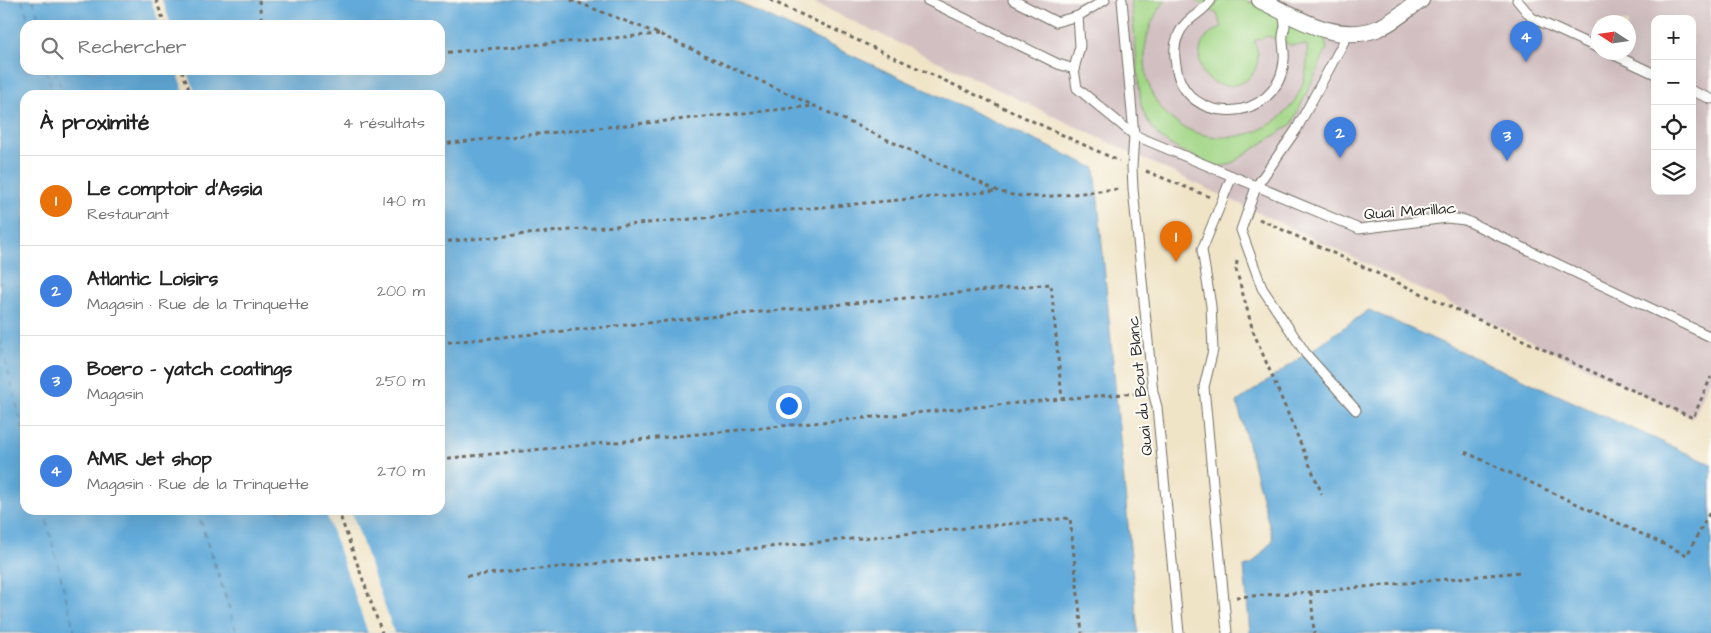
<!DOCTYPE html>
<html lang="fr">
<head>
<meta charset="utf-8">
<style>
  :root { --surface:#fff; --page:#f6f6f6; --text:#222; --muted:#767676; --line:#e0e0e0; --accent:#d1495b }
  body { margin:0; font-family:"Architects Daughter",sans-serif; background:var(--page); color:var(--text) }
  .controls { position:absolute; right:15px; top:15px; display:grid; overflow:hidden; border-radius:10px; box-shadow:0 5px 20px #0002 }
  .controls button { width:45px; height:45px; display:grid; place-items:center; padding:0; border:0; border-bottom:1px solid var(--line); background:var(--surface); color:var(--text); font:25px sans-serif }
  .compass { position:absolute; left:1591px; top:15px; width:45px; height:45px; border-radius:50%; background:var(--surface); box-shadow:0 5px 20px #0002; rotate:282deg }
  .you { position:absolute; left:788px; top:405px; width:18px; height:18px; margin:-12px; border:4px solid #fff; border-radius:50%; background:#1a73e8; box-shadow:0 0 0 8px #1a73e833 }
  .badge { display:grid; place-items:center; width:32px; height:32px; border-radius:50%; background:var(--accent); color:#fff; font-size:16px; font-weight:700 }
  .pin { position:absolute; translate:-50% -41px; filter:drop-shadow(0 1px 2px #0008) }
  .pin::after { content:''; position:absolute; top:26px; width:18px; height:15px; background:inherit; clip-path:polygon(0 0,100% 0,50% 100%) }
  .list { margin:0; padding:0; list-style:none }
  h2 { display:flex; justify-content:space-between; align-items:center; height:65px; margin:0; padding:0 20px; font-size:21px }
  h2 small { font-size:16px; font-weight:400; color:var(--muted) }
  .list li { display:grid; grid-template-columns:32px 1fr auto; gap:15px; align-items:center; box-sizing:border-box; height:90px; padding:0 20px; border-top:1px solid var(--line) }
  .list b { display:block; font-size:19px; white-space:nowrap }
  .list p { margin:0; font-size:16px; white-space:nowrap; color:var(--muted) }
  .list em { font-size:16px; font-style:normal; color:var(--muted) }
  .icon { flex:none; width:28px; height:28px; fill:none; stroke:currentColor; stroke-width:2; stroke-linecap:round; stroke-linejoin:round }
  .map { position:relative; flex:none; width:1711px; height:633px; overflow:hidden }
  .search { position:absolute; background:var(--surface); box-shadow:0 5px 20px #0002; left:20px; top:20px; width:425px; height:55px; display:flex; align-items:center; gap:12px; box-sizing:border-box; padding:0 18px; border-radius:15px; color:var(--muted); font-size:19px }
  .panel { position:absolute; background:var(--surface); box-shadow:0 5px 20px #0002; left:20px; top:90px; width:425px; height:425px; border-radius:15px }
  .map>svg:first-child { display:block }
</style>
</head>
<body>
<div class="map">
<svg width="1711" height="633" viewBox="0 0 1711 633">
  <rect width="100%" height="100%" fill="#fdfcf7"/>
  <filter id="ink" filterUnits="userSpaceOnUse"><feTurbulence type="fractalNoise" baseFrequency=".02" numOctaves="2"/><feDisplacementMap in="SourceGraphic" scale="10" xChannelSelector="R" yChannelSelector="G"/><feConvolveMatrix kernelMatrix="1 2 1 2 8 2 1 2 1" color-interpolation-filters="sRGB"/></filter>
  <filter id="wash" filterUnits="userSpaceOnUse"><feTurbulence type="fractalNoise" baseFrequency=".0096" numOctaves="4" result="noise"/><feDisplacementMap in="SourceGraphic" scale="20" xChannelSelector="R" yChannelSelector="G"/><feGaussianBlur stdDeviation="1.12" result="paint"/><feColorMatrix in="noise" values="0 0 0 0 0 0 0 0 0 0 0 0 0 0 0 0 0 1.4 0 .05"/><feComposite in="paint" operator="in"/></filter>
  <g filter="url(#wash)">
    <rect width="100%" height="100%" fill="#f0e4c7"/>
    <path fill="#d2bfc1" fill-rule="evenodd" d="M808,0H1711V379L1693,418ZM1655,19H1692V191H1655ZM1598,22H1628V52H1598Z"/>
    <path fill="#a2d686" stroke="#668058" d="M1131,0H1166C1152,17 1144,37 1145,60C1148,169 1316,161 1307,45H1291L1268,36L1254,41C1255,45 1258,50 1258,55C1258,99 1192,94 1200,51C1202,38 1210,32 1222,27L1217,14L1195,0H1245L1320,34L1325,40L1327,49L1292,124L1229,165L1220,166L1213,165C1178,148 1154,145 1141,105Z"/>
    <g fill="#62aad9" stroke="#466a82" fill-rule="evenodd">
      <path d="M0,0H732L1095,168L1138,633H0ZM25,25H440V70H25ZM25,95H440V510H25Z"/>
      <polygon points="1369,310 1711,464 1711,633 1250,633 1244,567 1252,564 1273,540 1237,402"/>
    </g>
    <g fill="#f0e4c7">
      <polygon points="151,0 162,0 171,25 160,25"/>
      <polygon points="176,70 187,70 196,95 185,95"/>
      <polygon points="325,510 351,510 394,633 368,633"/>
    </g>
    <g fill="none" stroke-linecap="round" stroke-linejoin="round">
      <g stroke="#415e71" stroke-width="1" stroke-dasharray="6 5" stroke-linecap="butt">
        <polyline points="22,0 30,25"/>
        <polyline points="33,0 41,25"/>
        <polyline points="46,70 54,95"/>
        <polyline points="55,70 63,95"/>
        <polyline points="0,339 25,437"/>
        <polyline points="44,510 75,633"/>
        <polyline points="196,510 237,633"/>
        <polyline points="198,510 230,609"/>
      </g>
    </g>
  </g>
  <g filter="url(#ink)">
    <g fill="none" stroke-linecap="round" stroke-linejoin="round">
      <defs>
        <g id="service">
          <polyline points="927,0 1058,64 1074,69"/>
          <polyline points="1013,0 1056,22 1078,16 1105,0"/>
          <polyline points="1122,0 1134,135 1132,167 1133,189 1153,392 1157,407 1179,633"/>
          <path d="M1211,0C1202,15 1185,17 1178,36C1174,45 1174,55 1176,65C1184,129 1279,124 1284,60C1285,53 1283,47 1283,41C1282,36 1284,31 1285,26C1285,21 1283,16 1283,11"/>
          <polyline points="1517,0 1532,18 1598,48"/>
          <polyline points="1078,16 1080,46 1074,69 1077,88 1134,135 1359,229 1447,218 1465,220 1711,337"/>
          <polyline points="1348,34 1296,130 1256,187 1241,230 1262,288 1306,354 1356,410"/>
          <polyline points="1608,52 1655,74"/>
          <polyline points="1692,91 1711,99"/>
          <polyline points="1227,633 1204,387 1213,350 1211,306 1202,250 1232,176"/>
        </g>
        <path id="minor" d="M1260,0C1297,18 1337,45 1379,28C1393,22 1409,8 1421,0"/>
      </defs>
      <use href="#service" stroke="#706c62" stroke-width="11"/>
      <use href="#minor" stroke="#706c62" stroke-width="18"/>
      <g stroke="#706c62" stroke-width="3" stroke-dasharray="4 4" stroke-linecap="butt">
        <polyline points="156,0 165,25"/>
        <polyline points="259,0 262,25"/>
        <path d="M571,0L659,34L998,191C1035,204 1082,191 1121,189"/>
        <polyline points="770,0 1119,161"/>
        <polyline points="440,53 659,34"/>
        <polyline points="182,70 191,95"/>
        <polyline points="440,144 813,106"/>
        <polyline points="1146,171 1210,197"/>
        <polyline points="1259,219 1693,418 1711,377"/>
        <polyline points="440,242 997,191"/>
        <polyline points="1237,261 1236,269 1253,331 1322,494"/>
        <polyline points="440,343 1051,284 1062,399"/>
        <polyline points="1465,452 1687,555 1711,510"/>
        <polyline points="440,459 1070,398 1139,393"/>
        <polyline points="338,510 382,633"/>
        <polyline points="467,576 1070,518 1082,633"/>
        <polyline points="1311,592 1314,633"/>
        <polyline points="1236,597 1311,592 1521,572"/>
      </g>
      <use href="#service" stroke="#fff" stroke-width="9"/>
      <use href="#minor" stroke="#fff" stroke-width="16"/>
    </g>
  </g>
  <g text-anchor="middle" stroke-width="4" stroke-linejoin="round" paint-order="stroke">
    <g font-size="16" fill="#2b2b2b" stroke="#fdfcf7">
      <text transform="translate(1410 210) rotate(-4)" y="6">Quai Marillac</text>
      <text transform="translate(1139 386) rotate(-96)" y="6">Quai du Bout Blanc</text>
    </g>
  </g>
</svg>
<div class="controls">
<button>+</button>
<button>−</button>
<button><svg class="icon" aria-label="locate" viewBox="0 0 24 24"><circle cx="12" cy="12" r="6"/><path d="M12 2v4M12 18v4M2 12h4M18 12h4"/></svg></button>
<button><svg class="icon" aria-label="layers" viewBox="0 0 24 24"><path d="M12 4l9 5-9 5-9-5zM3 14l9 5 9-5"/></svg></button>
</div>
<svg class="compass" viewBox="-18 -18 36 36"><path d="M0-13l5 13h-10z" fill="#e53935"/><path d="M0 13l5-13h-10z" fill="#767676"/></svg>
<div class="you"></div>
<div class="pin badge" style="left:1176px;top:262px;background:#e8710a">1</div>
<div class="pin badge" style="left:1340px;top:158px;background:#3f7fe0">2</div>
<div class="pin badge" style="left:1507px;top:161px;background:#3f7fe0">3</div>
<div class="pin badge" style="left:1526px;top:62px;background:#3f7fe0">4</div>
<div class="search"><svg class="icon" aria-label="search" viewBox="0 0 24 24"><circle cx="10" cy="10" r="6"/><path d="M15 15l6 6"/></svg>Rechercher</div>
<section class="panel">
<h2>À proximité<small>4 résultats</small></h2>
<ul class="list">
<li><span class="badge" style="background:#e8710a">1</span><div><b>Le comptoir d'Assia</b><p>Restaurant</p></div><em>140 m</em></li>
<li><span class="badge" style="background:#3f7fe0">2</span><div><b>Atlantic Loisirs</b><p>Magasin · Rue de la Trinquette</p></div><em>200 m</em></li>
<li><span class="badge" style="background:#3f7fe0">3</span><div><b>Boero - yatch coatings</b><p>Magasin</p></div><em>250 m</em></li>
<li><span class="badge" style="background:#3f7fe0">4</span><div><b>AMR Jet shop</b><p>Magasin · Rue de la Trinquette</p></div><em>270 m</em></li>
</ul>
</section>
</div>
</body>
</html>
